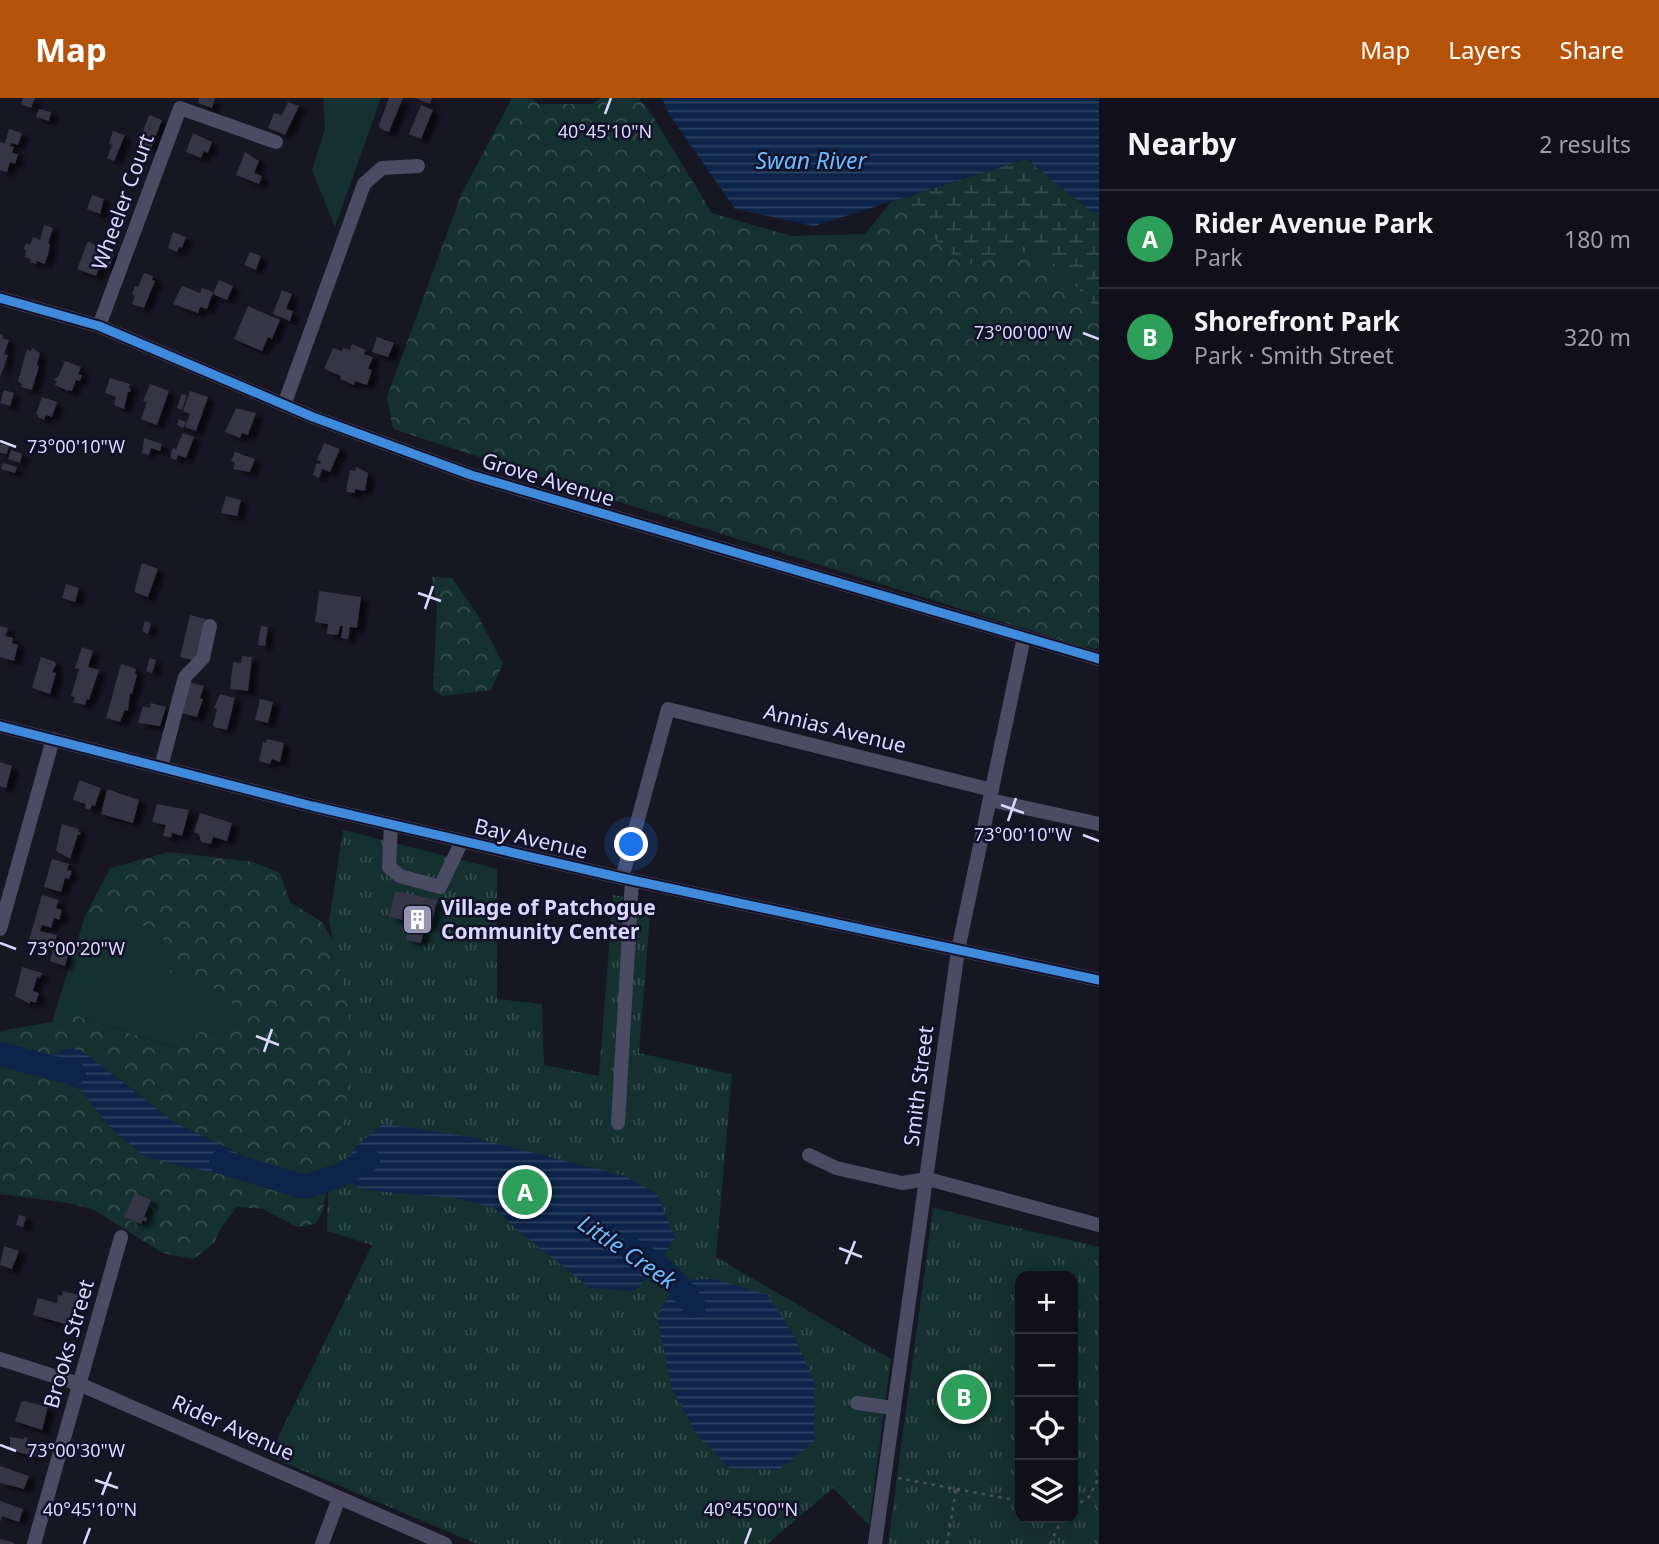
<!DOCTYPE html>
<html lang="en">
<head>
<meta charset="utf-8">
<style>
  :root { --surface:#11101a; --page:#1a1923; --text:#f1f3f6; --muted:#9c9da2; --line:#303039; --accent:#b45309 }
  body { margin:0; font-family:"Noto Sans",sans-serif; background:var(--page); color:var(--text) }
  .controls { position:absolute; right:21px; bottom:21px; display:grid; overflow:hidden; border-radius:14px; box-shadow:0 7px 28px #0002 }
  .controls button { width:63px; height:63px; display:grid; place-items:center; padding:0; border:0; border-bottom:2px solid var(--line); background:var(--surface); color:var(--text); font:35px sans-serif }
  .you { position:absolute; left:632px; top:747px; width:24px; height:24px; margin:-18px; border:5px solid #fff; border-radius:50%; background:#1a73e8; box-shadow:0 0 0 10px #1a73e833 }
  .badge { display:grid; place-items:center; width:46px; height:46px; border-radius:50%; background:var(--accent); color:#fff; font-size:23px; font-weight:700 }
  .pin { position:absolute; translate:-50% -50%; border:4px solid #fff; box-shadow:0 2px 7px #0006 }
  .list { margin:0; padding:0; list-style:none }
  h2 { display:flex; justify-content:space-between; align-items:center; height:91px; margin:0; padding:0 28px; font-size:30px }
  h2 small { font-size:23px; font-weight:400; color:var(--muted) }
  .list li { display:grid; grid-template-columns:46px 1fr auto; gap:21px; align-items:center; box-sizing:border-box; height:98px; padding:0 28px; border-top:2px solid var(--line) }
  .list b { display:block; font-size:26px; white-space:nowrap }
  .list p { margin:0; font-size:23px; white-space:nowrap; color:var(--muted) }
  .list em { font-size:23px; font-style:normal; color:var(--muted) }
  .icon { flex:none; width:38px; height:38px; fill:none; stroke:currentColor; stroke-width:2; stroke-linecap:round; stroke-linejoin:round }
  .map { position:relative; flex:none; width:1099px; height:1446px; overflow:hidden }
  header { display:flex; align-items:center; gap:42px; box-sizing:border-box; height:98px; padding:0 35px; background:var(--accent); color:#fff }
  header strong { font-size:33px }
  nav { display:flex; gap:38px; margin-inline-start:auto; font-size:24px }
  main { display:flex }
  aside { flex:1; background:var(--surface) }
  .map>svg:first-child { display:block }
</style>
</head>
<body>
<header>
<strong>Map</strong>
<nav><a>Map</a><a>Layers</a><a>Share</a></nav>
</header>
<main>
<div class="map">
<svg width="1099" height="1446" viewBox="0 0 1099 1446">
  <defs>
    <pattern id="forest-crowns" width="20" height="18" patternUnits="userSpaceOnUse" patternTransform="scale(1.75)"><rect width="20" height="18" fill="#14302f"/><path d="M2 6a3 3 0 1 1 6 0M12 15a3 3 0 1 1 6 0" fill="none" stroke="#364d4e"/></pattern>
    <pattern id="wetland-marsh" width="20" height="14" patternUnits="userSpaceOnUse" patternTransform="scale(1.75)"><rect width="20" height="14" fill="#14302f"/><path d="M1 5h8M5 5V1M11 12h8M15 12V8" fill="none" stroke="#364d4e"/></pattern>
    <pattern id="park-tufts" width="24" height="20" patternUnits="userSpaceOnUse" patternTransform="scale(1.75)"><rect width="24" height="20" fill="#14302f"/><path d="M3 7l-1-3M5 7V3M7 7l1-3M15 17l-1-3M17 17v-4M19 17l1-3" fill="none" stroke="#364d4e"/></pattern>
    <pattern id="water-rules" width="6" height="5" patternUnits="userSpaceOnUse" patternTransform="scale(1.75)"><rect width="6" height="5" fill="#0c2449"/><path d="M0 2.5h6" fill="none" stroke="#2f4364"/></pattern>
    <filter id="shadow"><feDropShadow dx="7" dy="4.5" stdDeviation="2" flood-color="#0009"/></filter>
  </defs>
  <rect width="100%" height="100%" fill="#171623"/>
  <g fill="#14302f">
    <polygon points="323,0 381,0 335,129 312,72 325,31"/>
    <polygon points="85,818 161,831 170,874 232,898 232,936 200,934 179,951 56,911"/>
  </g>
  <g fill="url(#forest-crowns)" fill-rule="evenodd">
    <polygon points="512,0 532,0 538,6 592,6 601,0 639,0 652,17 712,115 791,138 865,136 891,104 925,128 942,150 970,167 1017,154 1044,155 1099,213 1099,551 1080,548 568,388 393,331 387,299 461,97"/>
    <polygon points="432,479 452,480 477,516 503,566 491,592 443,598 433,592 437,508"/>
    <path d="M169,754L253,764L280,775L290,804L322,824L348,869L356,910L348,1022L333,1059L323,1112L316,1126L297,1129L263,1111L237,1109L221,1130L214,1145L193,1161L163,1155L92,1111L68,1105L0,1096V933L52,924L56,911L178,951L200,934L232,936V898L170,874L161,831L85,818L110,770ZM69,950L115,978L174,1024L242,1057L259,1069L243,1080L174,1067L145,1058L80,992L43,961Z"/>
  </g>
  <polygon fill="url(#wetland-marsh)" points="1026,61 1092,114 1099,114 1099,213 1044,155 1017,154 970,167 942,150 925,128 891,104"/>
  <g fill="url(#park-tufts)" fill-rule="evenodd">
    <polygon points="343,732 497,771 497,901 542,906 544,967 599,978 613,797 651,804 639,955 732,976 716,1159 891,1261 869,1427 833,1390 767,1446 477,1446 269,1358 372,1147 327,1133 329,1056 346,1019 349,912 329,823"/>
    <path d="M933,1110L1099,1149V1446H888ZM1020,1178H1073V1420H1020Z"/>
  </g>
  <g fill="url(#water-rules)">
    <polygon points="662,0 1099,0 1099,114 1092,114 1026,61 814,128 735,111 669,16"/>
    <polygon points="69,950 82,953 174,1024 242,1057 259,1069 243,1080 174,1067 145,1058 115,1034 80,992 40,973 43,961"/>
    <polygon points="383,1026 470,1039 625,1078 657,1096 675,1140 658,1167 635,1193 590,1190 516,1131 494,1110 455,1100 363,1092 338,1078 356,1048"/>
    <polygon points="714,1181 768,1197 794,1238 815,1284 814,1343 779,1372 729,1370 696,1336 672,1290 657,1219 676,1182"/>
  </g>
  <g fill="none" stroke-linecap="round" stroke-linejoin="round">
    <g stroke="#0c2449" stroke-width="24">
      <polyline points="0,956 74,975"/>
      <polyline points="221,1064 304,1089 338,1078 368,1062"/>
      <path d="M631,1151C661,1169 674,1179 694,1208"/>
    </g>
  </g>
  <g fill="#363445" filter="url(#shadow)">
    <polygon points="23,0 35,0 31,10 21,6"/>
    <polygon points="199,0 215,0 212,10 198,5"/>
    <polygon points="389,0 403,0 389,34 380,31 379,27"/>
    <polygon points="415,0 432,0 430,6"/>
    <polygon points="288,4 299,8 285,37 268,30 274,15 282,17"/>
    <polygon points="421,7 433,12 421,41 409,36"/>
    <polygon points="39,11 51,14 49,23 36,19"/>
    <polygon points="149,17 162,22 151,51 139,44"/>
    <polygon points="9,31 22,35 18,47 11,45 10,48 14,49 12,55 18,56 15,66 10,64 7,74 0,72 0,44 5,45"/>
    <polygon points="113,33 125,37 114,63 107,60 112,47 109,46"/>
    <polygon points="193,35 212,44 208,55 204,53 201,60 186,54"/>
    <polygon points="245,54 259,63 254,75 262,78 259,86 236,77"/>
    <polygon points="92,97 104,101 100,116 87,111"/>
    <polygon points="44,127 53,130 48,145 50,146 49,153 45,166 37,163 36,166 30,164 31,161 25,159 26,152 24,151 26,145 30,147 33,139 40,142"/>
    <polygon points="173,134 186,139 182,150 179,149 177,154 168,150"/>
    <polygon points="88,143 114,157 109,171 101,167 96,178 77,171"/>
    <polygon points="250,154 261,158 256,172 244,167"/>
    <polygon points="144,175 153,178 152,182 155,183 144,210 132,206 135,198 132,196 135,188 138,189"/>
    <polygon points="219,182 233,188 227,202 213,196"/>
    <polygon points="182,188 200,195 202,190 213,194 207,211 200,209 198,215 173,206"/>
    <polygon points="282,192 292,196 286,211 293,213 290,223 273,216"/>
    <polygon points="248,208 280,222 272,241 268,239 262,253 234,241"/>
    <polygon points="0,236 3,237 2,240 9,242 4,256 8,257 0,279"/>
    <polygon points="377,239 394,245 388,259 372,254"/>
    <polygon points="352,246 366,252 364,256 373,259 368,271 372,272 367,287 355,283 354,287 340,281 341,278 324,271 333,250 342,253 343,250 350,252"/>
    <polygon points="32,250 40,255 37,267 39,268 32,292 21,289 22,286 18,283 27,251 31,253"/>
    <polygon points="65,263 81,269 78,276 82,277 80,283 76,282 72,293 68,292 68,293 55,287 57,283 54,282 59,277"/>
    <polygon points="110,280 130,286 129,290 131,291 130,294 128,294 124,311 114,307 116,299 105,295"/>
    <polygon points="150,286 169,293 157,327 141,321 147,304 143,303"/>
    <polygon points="4,292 14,295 10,308 0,305"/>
    <polygon points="190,293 208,299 196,333 185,329 190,316 183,313"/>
    <polygon points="182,296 187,297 182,312 177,310"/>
    <polygon points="42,299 57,304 52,319 46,317 44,322 38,319 38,317 36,316"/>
    <polygon points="236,310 256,315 248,337 242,335 240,340 225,334"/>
    <polygon points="179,321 186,324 183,330 177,327"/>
    <polygon points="183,335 194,339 186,360 178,357 176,362 171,360 171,355 173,350 176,351"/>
    <polygon points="144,340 162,346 160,353 151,350 149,357 142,355"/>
    <polygon points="324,345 340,351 330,374 322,371 319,380 313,377 317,365 320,366 321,363 317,362"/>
    <polygon points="0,346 9,348 7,356 0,355"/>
    <polygon points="11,352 22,356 20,365 8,361"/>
    <polygon points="235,354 255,361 250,374 233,371 235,365 231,363"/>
    <polygon points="3,365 17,369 15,375 1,371"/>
    <polygon points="356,369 368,375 365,393 355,391 355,395 346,394 350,372 355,373"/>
    <polygon points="226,398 241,402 237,418 221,415"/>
    <polygon points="142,465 158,471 148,499 134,494"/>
    <polygon points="66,486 79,490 75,504 62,500"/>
    <polygon points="319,493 361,499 357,530 350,529 348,541 341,540 343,528 340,528 338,537 327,536 328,526 315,524"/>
    <polygon points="190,517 206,521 196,563 180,559"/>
    <polygon points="145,523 151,525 148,536 142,533"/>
    <polygon points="0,528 8,530 5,538 13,540 12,545 18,547 14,563 0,559"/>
    <polygon points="261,528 268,529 265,548 258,547"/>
    <polygon points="82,549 93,553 88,569 99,572 89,602 87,601 85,607 73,604 75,599 71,598 79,571 75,570"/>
    <polygon points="242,558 252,559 248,593 230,591 233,564 241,565"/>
    <polygon points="41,559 55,564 56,567 52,574 56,575 50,596 32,590"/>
    <polygon points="150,560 156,562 152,575 146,573"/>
    <polygon points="121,566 136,571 135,576 137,577 132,596 130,595 128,613 125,612 120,624 106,620"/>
    <polygon points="188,584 204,588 200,600 203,601 197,619 182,615"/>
    <polygon points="220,596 235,600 227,632 214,629 213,626 217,611 214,610"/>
    <polygon points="260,601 273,604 268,625 255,622"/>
    <polygon points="151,605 166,609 160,628 138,625 143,608 150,610"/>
    <polygon points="267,641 284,645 280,664 272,661 270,666 259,663 263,644 266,645"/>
    <polygon points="0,664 12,668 6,690 0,688"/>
    <polygon points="79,682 101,690 95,708 92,707 90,712 85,710 86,706 73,702"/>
    <polygon points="107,691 139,702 133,725 101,716"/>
    <polygon points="157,706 189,712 182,738 172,735 171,739 163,738 166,727 152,724"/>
    <polygon points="200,715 232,725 227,743 213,739 211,746 201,744 199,736 194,734"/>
    <polygon points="62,726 79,731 78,734 81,735 80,737 78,736 70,761 56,753"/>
    <polygon points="52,761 69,766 67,772 72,773 69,781 65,780 61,794 44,789"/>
    <polygon points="395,793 437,802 431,828 425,827 421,845 406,842 410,827 416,828 417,825 389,819"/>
    <polygon points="42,797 59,802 56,810 62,812 59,822 54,820 51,830 42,827 40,833 57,837 52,852 28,846"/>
    <polygon points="53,852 68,857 65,868 50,863"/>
    <polygon points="22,869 42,875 40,880 37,879 33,893 39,895 36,905 30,903 30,906 15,898"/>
    <polygon points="135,1095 151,1102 144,1119 147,1120 146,1124 143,1122 141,1126 124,1119"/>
    <polygon points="19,1117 26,1119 23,1129 16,1127"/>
    <polygon points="4,1148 19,1153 12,1171 0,1167"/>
    <polygon points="63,1193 79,1197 72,1228 33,1217 38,1200 57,1205 58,1197 62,1198"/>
    <polygon points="25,1303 48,1309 42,1332 15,1323 21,1304"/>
    <polygon points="10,1339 24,1341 24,1339 28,1340 27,1343 41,1346 37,1359 10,1352"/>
    <polygon points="0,1368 29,1378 24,1391 0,1385"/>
    <polygon points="0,1403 23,1411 19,1424 2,1418 0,1424"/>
    <polygon points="0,1441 15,1445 15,1446 0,1446"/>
  </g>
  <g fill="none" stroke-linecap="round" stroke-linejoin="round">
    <g stroke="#455260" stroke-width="2.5" stroke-dasharray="3.5 5" stroke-linecap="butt">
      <polyline points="898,1380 1020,1403"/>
      <polyline points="1073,1409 1089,1399 1099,1379"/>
      <polyline points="947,1446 956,1391"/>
      <polyline points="1050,1446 1060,1425 1065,1420"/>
    </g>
    <g stroke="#4b4b64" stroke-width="14">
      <polyline points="0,200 99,228 313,319 471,377 1099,561"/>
      <polyline points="99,228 180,10 276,44"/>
      <polyline points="284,307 364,86 382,70 418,68"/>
      <polyline points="0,628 312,708 622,780 1099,882"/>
      <polyline points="161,669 185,579 203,560 210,528"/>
      <polyline points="990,702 1099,726"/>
      <polyline points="391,726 389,769 400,778 440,789 462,743"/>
      <polyline points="622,780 668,611 992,692"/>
      <polyline points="0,831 53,641"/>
      <polyline points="618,1025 632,783"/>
      <polyline points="809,1057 836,1070 902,1085 928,1081 1099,1127"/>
      <polyline points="0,1261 79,1286 445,1446"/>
      <polyline points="857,1305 894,1310"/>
      <polyline points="34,1446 121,1139"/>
      <polyline points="322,1446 339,1400"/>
      <polyline points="875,1446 958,852 1024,539"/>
    </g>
    <defs>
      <g id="cycleway">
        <polyline points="0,200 99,228 313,319 471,377 1099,561"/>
        <polyline points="0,628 312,708 622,780 1099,882"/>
      </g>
    </defs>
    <use href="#cycleway" stroke="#131029" stroke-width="13"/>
    <use href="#cycleway" stroke="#408adc" stroke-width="9"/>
  </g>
  <path fill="none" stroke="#dbd8ff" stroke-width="2.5" d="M605,16L611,0M1083,235L1099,241M0,343L16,349M418,495L441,503M425,511L433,488M1001,707L1024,715M1008,723L1016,700M1083,737L1099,743M0,845L16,851M256,938L279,947M264,954L272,931M839,1150L862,1159M846,1166L855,1143M0,1347L16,1353M95,1382L118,1390M102,1397L111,1374M84,1446L90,1430M745,1446L751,1430"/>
  <defs>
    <symbol id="building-square" viewBox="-11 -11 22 22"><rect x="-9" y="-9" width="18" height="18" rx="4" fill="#9694b2" stroke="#131029"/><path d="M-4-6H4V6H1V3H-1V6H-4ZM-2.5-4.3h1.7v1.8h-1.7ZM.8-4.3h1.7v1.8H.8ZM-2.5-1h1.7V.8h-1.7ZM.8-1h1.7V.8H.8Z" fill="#fff"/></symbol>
  </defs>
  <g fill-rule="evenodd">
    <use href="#building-square" x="400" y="804" width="35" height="35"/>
  </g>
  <g text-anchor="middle" stroke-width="5" stroke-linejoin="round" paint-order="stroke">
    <g font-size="21" fill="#dbd8ff" stroke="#131029">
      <text transform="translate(123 104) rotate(-70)" y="7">Wheeler Court</text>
      <text transform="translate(548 382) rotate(17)" y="7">Grove Avenue</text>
      <text transform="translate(835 631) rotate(14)" y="7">Annias Avenue</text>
      <text transform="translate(531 741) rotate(13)" y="7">Bay Avenue</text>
      <text transform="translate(919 988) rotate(-83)" y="7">Smith Street</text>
      <text transform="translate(69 1246) rotate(-74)" y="7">Brooks Street</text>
      <text transform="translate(233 1330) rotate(24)" y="7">Rider Avenue</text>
    </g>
    <g font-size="21" font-weight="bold" fill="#dbd8ff" stroke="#131029" text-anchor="start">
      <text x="441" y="817">Village of Patchogue<tspan x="441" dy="24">Community Center</tspan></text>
    </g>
    <g font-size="23" font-style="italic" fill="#66bcff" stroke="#131029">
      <text x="811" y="71">Swan River</text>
      <text transform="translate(627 1154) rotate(34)" y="8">Little Creek</text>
    </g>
  </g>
  <g font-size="18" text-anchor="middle" fill="#dbd8ff" stroke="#131029" stroke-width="5" stroke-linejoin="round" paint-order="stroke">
    <text x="605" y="40">40°45'10"N</text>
    <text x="1023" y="241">73°00'00"W</text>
    <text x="76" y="355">73°00'10"W</text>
    <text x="1023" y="743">73°00'10"W</text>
    <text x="76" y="857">73°00'20"W</text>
    <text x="76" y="1359">73°00'30"W</text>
    <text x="90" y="1418">40°45'10"N</text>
    <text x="751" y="1418">40°45'00"N</text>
  </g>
</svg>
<div class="controls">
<button>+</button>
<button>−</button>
<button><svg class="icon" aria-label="locate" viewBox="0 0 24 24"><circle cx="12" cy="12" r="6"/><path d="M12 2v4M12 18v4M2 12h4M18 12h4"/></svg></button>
<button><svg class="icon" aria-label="layers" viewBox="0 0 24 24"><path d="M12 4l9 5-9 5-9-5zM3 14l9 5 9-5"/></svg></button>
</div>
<div class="you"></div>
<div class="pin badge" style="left:525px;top:1094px;background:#2e9e5b">A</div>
<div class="pin badge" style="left:964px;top:1299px;background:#2e9e5b">B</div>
</div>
<aside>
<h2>Nearby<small>2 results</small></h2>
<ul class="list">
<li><span class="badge" style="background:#2e9e5b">A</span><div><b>Rider Avenue Park</b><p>Park</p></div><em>180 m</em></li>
<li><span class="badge" style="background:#2e9e5b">B</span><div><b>Shorefront Park</b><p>Park · Smith Street</p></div><em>320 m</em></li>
</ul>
</aside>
</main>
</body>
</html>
